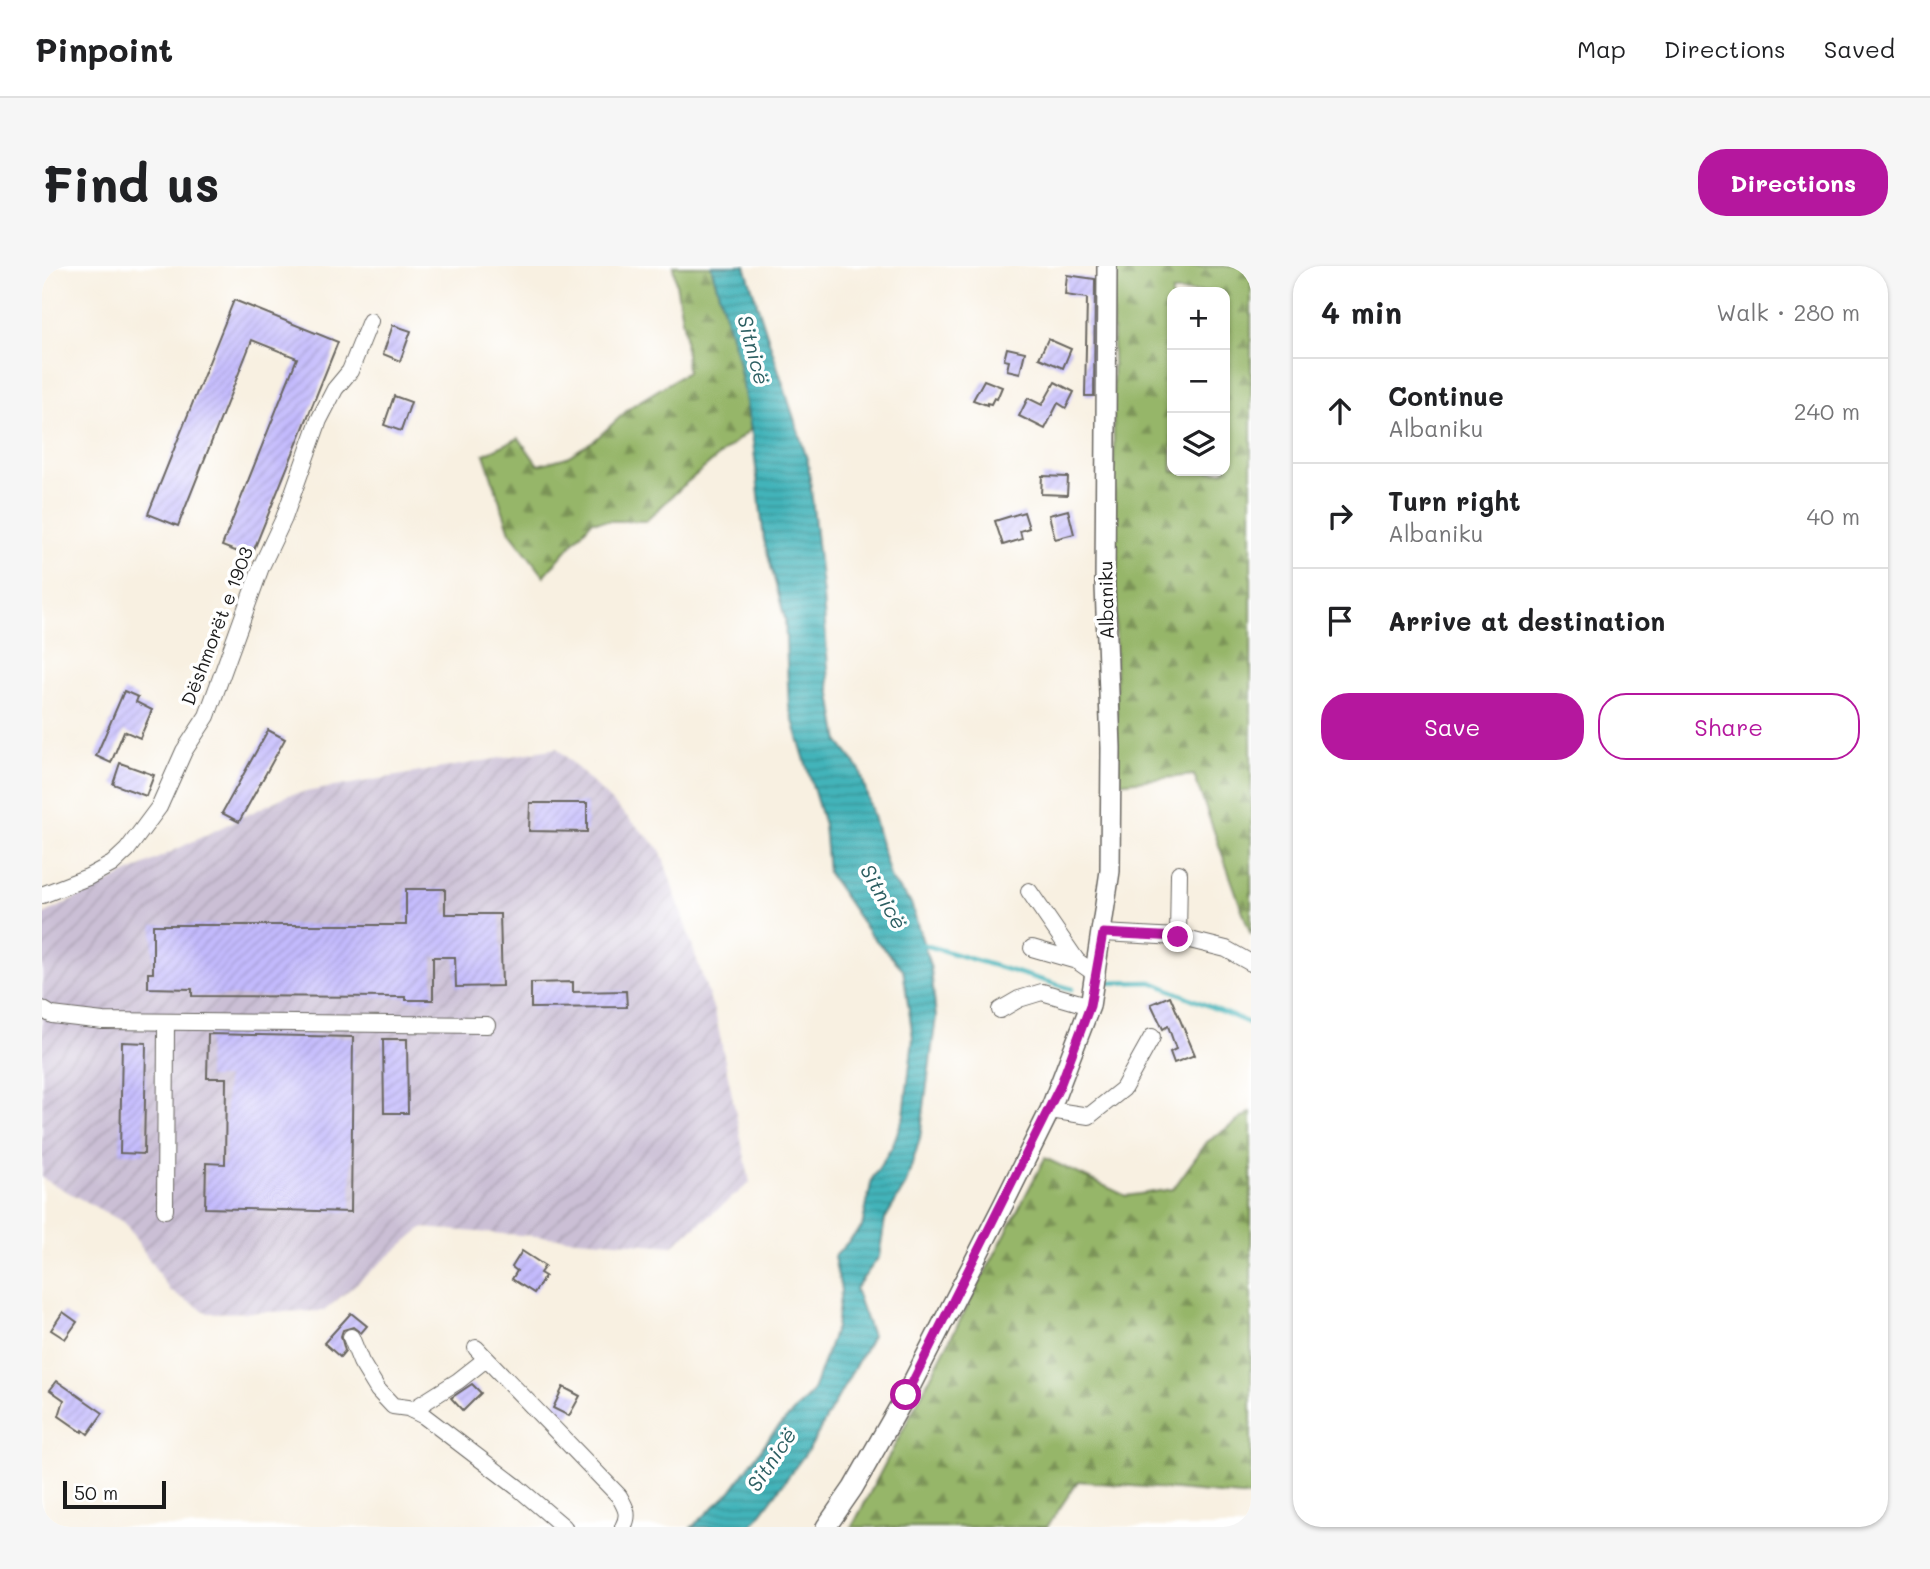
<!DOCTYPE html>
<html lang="en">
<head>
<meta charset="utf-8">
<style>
  :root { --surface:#fff; --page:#f6f6f6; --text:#202124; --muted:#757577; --line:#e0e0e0; --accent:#b5179e }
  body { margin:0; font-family:Mali,sans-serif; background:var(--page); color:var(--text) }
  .controls { position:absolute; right:21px; top:21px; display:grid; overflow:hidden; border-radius:14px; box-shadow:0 2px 5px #0004 }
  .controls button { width:63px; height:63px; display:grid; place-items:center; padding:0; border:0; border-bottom:2px solid var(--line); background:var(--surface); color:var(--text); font:35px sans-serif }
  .scale { position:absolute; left:21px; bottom:18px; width:103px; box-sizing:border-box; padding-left:7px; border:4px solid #1c1c1c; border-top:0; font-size:19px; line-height:24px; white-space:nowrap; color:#1c1c1c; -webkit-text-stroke:5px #fff; paint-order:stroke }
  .stop { position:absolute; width:21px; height:21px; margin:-16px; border:5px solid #b5179e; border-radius:50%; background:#fff }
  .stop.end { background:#b5179e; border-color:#fff; box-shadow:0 2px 7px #0008 }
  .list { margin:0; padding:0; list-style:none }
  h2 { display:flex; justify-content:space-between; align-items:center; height:91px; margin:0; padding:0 28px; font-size:30px }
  h2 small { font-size:23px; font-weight:400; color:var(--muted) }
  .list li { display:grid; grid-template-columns:46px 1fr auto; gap:21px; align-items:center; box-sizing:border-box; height:105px; padding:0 28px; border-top:2px solid var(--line) }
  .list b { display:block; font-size:26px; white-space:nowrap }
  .list p { margin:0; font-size:23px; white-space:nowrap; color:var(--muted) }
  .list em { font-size:23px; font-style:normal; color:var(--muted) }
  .actions { display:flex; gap:14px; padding:21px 28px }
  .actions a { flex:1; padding:16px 0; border:2px solid var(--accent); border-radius:28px; text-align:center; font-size:24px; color:var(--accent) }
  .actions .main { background:var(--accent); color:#fff }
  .icon { flex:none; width:38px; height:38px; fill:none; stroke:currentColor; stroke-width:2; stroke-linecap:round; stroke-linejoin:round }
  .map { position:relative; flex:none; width:1209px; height:1261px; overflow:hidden; border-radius:28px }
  header { display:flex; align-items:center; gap:42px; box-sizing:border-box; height:98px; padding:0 35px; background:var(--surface); border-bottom:2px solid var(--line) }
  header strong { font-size:33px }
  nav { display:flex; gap:38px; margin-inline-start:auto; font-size:24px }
  .intro { display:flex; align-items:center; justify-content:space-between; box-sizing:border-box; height:168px; padding:0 42px }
  h1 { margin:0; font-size:49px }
  .button { padding:18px 32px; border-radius:28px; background:var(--accent); color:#fff; font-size:24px; font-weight:700 }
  main { display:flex; gap:42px; padding:0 42px }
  aside { flex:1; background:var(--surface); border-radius:28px; box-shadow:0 2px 5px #0004 }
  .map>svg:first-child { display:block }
</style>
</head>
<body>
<header>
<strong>Pinpoint</strong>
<nav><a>Map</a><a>Directions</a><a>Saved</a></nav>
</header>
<div class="intro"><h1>Find us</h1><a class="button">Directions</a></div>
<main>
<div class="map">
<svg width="1209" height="1261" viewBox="0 0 1209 1261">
  <defs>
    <pattern id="industrial-furrows" width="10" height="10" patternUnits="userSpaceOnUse" patternTransform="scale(1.75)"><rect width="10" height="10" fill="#cbbfd5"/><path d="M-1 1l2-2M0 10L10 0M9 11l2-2" fill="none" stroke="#aea4b6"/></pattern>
    <pattern id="forest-firs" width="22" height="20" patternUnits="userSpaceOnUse" patternTransform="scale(1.75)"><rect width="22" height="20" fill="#96b669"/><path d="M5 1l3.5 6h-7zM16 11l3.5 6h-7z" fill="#7a9356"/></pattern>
    <pattern id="water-rules" width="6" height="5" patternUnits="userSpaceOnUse" patternTransform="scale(1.75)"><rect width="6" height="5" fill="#43b4ba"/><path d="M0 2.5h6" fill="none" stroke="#379296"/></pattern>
    <pattern id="building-hatch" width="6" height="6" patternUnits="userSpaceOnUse" patternTransform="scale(1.75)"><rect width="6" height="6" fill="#c3bafd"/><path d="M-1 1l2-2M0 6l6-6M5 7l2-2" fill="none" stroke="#a79fd8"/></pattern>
  </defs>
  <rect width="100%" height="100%" fill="#fff"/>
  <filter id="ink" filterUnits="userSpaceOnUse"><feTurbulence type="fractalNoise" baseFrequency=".0143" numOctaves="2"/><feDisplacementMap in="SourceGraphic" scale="14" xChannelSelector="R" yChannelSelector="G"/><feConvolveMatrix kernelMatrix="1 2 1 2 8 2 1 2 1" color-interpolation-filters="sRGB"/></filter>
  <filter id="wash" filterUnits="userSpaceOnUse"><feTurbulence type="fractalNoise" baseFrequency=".00686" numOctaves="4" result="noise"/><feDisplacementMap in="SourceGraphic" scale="28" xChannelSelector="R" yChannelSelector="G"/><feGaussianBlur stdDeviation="1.57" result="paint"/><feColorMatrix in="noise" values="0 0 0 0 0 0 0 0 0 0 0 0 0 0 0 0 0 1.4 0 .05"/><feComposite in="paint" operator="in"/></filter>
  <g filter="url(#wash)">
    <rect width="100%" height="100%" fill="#f8f0e1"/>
    <polygon fill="url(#industrial-furrows)" points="515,482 618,583 674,751 708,917 630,980 380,962 282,1045 166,1047 128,1025 83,957 0,912 0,649 246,529"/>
    <g fill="url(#forest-firs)" stroke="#596942" stroke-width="2" fill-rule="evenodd">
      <polygon points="631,0 669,0 696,93 709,163 643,218 604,255 550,255 502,310 468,266 442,188 477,172 496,199 525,191 554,173 590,140 645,106 643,70"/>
      <path d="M1070,0H1209V669L1152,509L1075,517ZM1130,26H1183V205H1130Z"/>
      <polygon points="1209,846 1209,1231 1036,1215 1005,1261 810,1261 1003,892 1084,930 1131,923 1165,876"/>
    </g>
    <polygon fill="url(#water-rules)" stroke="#30686b" stroke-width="2" points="669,0 703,0 766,196 781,330 787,416 797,476 818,504 849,614 869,637 889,703 894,751 878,872 864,918 843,953 837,991 813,1023 830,1070 769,1180 709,1261 650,1261 689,1225 730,1168 770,1127 794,1061 799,1024 792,991 820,961 830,913 850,881 862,849 871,772 861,703 828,668 786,607 782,559 747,441 743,353 722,274 711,175 696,93"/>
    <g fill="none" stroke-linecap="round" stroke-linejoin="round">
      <g stroke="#43b4ba" stroke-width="4.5">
        <polyline points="876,677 1030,723"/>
        <polyline points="1058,717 1110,716 1209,758"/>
      </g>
    </g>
    <g id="blocks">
      <g fill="url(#building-hatch)">
        <polygon points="1025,9 1053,13 1052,130 1043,130 1045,32 1023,29"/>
        <polygon points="192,34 296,76 209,291 180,280 255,92 210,74 136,260 106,248"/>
        <polygon points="351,59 369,65 358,95 341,88"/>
        <polygon points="1006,73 1029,83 1021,102 997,92"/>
        <polygon points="965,82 983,86 978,107 965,104 967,95 962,94"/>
        <polygon points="942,114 960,121 955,133 952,132 949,138 945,137 945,139 931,134"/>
        <polygon points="1013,116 1032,126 1024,142 1016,137 1003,163 977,150 986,132 1000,139"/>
        <polygon points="352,130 369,136 359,165 342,159"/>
        <polygon points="1000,210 1026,211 1025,229 999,228"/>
        <polygon points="1026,244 1032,268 1013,273 1007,249"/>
        <polygon points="982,246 987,262 978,265 980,273 961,279 953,255"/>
        <polygon points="82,425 96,431 94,436 110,444 98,472 82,465 69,497 54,490"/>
        <polygon points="226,464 243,473 197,556 180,547"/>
        <polygon points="78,497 112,509 104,530 71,518"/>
        <polygon points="488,537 545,537 545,566 487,565"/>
        <polygon points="364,623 403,623 403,648 458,648 460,720 414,721 413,691 391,691 391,734 364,734 364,731 150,730 150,723 106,722 106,707 111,707 111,659 364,659"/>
        <polygon points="531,716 531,726 584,725 585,741 489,742 489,717"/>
        <polygon points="1128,730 1153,789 1132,797 1128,786 1134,783 1126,760 1121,763 1109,738"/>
        <polygon points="166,768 311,771 309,946 163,942 164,897 183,898 184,812 165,812"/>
        <polygon points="341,773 365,773 366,847 342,847"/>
        <polygon points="80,776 104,777 102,888 78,887"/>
        <polygon points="480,985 503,1000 498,1007 503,1010 492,1027 470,1013 475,1005 470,1001"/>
        <polygon points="21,1046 35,1056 23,1073 9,1064"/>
        <polygon points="309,1047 325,1060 319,1067 311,1061 301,1064 299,1070 303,1085 298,1091 282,1077"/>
        <polygon points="15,1115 61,1147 46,1168 41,1164 40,1166 17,1150 22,1134 8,1124"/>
        <polygon points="430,1118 439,1127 421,1145 409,1132"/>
        <polygon points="521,1121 538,1130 527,1150 511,1142"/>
      </g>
    </g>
  </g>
  <g filter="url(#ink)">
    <use href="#blocks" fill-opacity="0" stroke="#696661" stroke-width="2"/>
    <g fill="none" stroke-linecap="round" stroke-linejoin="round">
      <defs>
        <g id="minor">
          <polyline points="987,625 1035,695 1055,709"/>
          <polyline points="0,629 46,611 70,598 85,584 117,541 142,485 165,450 219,301 242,252 277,154 293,123 308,105 328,55"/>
          <polyline points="1061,667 1136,671 1137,607"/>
          <polyline points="1136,671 1184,683 1209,697"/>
          <polyline points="990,682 1035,695"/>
          <polyline points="0,743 10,749 61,755 445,759"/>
          <polyline points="958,744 977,733 1000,726 1048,740"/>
          <polyline points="1008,844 1047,850 1081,823 1110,771"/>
          <polyline points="123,944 124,757"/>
          <polyline points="309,1071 319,1096 336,1124 351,1140 366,1142 382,1150 475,1221 522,1261"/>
          <path d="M434,1082L577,1230C584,1242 588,1249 581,1261"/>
          <polyline points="370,1144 416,1115 444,1093"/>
        </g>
        <polyline id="major" points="784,1261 811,1222 864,1129 962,937 1008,844 1048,740 1068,605 1069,482 1063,319 1065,0"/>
      </defs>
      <use href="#minor" stroke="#696661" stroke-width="18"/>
      <use href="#major" stroke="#696661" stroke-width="22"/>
      <use href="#minor" stroke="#fff" stroke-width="16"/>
      <use href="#major" stroke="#fff" stroke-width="19"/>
    </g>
  </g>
  <g fill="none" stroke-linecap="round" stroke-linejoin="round" filter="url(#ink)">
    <polyline stroke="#b5179e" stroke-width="9" points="864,1129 1018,820 1048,740 1061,667 1136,671"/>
  </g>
  <g text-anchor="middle" stroke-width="7" stroke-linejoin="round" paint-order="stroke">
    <g font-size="19" fill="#1c1c1c" stroke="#fff">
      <text transform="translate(1064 334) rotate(-91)" y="7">Albaniku</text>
      <text transform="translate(175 360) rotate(-69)" y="7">Dëshmorët e 1903</text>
    </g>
    <g font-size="21" font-style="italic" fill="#2e6063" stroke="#fff">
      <text transform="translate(711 84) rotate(75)" y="7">Sitnicë</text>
      <text transform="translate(841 631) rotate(60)" y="7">Sitnicë</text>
      <text transform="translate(730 1194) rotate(-56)" y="7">Sitnicë</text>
    </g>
  </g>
</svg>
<div class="controls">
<button>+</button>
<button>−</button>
<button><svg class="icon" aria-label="layers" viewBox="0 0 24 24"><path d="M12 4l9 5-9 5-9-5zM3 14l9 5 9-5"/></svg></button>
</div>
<div class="scale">50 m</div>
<div class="stop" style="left:864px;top:1129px"></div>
<div class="stop end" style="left:1136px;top:671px"></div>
</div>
<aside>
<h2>4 min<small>Walk · 280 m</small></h2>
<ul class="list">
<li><svg class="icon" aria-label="ahead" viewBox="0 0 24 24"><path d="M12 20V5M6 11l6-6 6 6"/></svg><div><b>Continue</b><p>Albaniku</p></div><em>240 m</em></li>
<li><svg class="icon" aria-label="right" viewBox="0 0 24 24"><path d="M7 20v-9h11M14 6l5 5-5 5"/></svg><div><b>Turn right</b><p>Albaniku</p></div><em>40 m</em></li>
<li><svg class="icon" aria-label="arrive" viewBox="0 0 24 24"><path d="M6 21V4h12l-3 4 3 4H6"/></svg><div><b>Arrive at destination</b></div></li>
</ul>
<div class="actions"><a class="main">Save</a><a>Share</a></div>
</aside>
</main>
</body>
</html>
